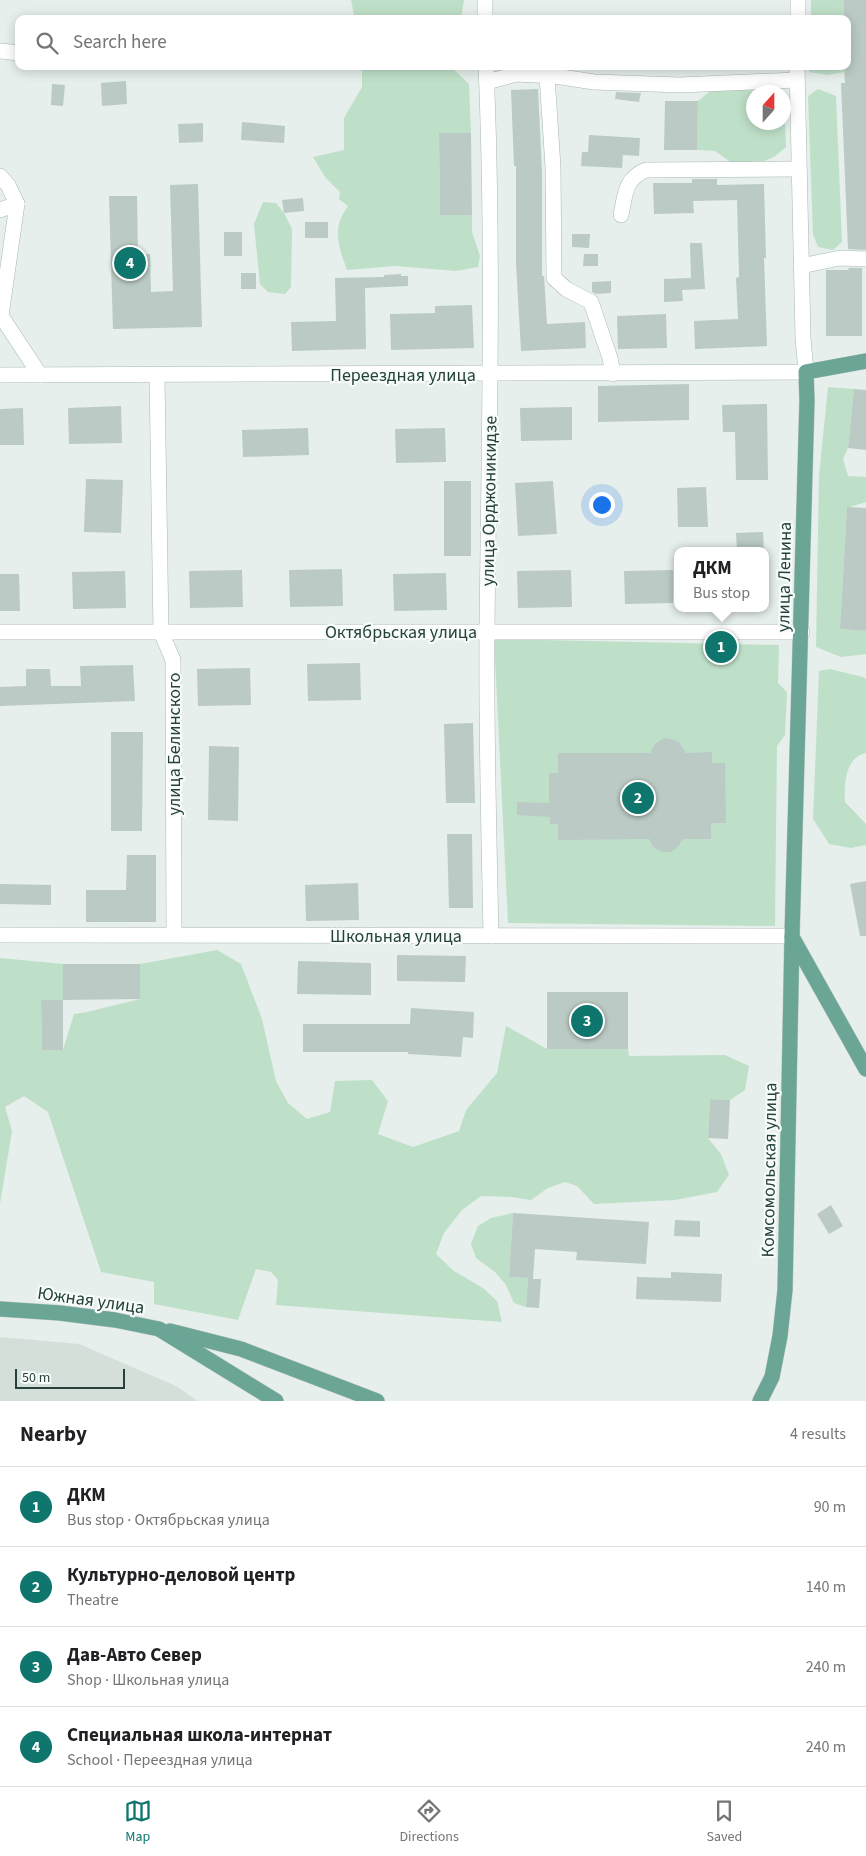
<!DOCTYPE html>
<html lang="en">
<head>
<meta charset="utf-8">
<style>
  :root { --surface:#fff; --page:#f2f2f2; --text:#202124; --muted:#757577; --line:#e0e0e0; --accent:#0f766e }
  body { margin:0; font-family:"Source Sans 3",sans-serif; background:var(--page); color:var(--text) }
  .compass { position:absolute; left:746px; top:85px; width:45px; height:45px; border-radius:50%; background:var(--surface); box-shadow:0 2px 12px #0003; rotate:21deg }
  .scale { position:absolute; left:15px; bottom:12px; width:110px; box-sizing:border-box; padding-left:5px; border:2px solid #24423a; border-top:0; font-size:14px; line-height:18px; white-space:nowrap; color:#24423a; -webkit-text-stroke:4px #f7fbf9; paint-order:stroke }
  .you { position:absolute; left:601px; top:504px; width:18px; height:18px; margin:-12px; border:4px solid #fff; border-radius:50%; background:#1a73e8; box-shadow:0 0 0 8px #1a73e833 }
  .badge { display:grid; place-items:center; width:32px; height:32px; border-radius:50%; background:var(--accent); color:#fff; font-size:16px; font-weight:700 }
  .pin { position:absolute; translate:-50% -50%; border:2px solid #fff; box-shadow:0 1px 5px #0006 }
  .popup { position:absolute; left:674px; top:547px; width:95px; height:65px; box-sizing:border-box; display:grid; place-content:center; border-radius:10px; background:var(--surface); filter:drop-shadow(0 1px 4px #0005); font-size:16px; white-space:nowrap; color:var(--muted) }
  .popup b { font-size:19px; color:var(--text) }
  .popup::after { content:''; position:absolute; left:50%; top:100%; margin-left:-10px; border:10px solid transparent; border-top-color:var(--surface) }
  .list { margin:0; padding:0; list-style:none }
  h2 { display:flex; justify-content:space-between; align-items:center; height:65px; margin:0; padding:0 20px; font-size:21px }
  h2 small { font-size:16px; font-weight:400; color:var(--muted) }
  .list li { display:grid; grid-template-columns:32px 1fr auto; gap:15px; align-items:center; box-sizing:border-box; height:80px; padding:0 20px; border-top:1px solid var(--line) }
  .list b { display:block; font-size:19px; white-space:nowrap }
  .list p { margin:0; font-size:16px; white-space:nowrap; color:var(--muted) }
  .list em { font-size:16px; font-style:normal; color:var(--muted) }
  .icon { flex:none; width:28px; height:28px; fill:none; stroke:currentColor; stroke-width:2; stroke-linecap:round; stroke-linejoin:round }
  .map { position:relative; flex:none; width:866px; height:1401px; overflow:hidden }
  .search { position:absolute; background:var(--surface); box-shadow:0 2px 12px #0003; left:15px; right:15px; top:15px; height:55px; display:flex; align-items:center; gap:12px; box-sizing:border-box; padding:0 18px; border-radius:10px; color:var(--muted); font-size:19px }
  .sheet { height:385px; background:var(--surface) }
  nav { display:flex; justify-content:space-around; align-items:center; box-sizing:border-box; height:70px; border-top:1px solid var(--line); background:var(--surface); font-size:14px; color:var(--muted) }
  nav a { display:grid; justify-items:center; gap:2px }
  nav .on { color:var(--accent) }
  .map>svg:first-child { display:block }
</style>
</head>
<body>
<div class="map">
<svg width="866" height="1401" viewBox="0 0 866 1401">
  <rect width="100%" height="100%" fill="#e6efeb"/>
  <polygon fill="#d4dfda" points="0,1337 79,1344 176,1386 198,1401 0,1401"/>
  <g fill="#bfe0c8">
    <polygon points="351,0 464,0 461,19 355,19"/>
    <rect x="811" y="0" width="33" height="19"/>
    <path d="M362,66H450L469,84L471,133H439L440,215H472V232L480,256L478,267L456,271L395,266L347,270C342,256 334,236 340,221C341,216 345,211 348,206L339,199L340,192L325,177L313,157L344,150V118L362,87Z"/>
    <polygon points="809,66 844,66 844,72 827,75 809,72"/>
    <polygon points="727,88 768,92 754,92 754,122 784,122 784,94 786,147 774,157 764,161 732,163 715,151 697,150 698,101 709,92"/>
    <polygon points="818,89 836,96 842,242 833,250 818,247 813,234 808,96"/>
    <polygon points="263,202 276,203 284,213 292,229 291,287 285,294 268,292 260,284 254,224"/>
    <polygon points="828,387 854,389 848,448 843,459 848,476 866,477 866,502 847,508 840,629 866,631 866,654 841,657 816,647 819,475"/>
    <polygon points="494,639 779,645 778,683 787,692 785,735 777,746 775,926 508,923"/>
    <path d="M830,669L863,677L866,679V753C845,757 844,785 845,802L866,824V845L851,848L829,844L813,819L819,671Z"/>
    <polygon points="217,950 241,964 262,1019 276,1081 288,1103 307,1119 330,1112 335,1081 372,1080 388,1101 378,1134 413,1147 459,1131 466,1110 497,1073 506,1026 547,1049 628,1049 629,1056 725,1055 749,1066 745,1090 730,1100 710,1099 708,1138 721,1154 729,1175 717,1192 675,1200 594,1204 577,1186 565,1182 548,1188 531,1200 511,1197 481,1196 462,1210 444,1233 436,1254 454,1271 483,1288 497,1301 502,1322 276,1305 278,1280 271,1272 256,1269 238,1320 154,1304 154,1282 101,1272 48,1112 24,1096 5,1107 12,1131 0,1204 0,958 63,964 63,1000 41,1000 42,1050 63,1050 74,1014 87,1012 140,999 140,964"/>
    <polygon points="513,1213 509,1277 528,1278 526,1307 514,1303 506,1285 495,1272 476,1258 471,1244 478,1226 491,1218"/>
  </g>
  <g fill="#bbcac4">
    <polygon points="844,0 866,0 866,250 848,249 841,83 845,83 844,66 847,66 847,19 844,19"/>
    <polygon points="126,81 127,104 102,106 101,83"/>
    <polygon points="52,84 65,85 63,106 51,105"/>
    <polygon points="538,89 542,173 542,276 544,276 547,324 585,322 586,348 521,351 516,263 516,166 514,166 511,90"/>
    <polygon points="616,92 641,93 639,102 615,99"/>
    <polygon points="665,101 698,101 697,150 664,150"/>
    <polygon points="242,122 285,126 284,143 241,140"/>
    <polygon points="203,123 203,142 179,143 178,124"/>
    <polygon points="439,133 471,133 472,215 440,215"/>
    <polygon points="589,135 640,138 639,156 623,155 622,168 581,166 582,152 588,152"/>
    <polygon points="692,179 717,179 717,185 764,184 766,258 764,258 767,346 695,349 694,321 738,319 736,278 739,277 737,200 693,201 694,213 654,214 653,183 692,183"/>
    <polygon points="198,184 202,327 113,329 109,196 137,196 138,255 150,254 151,292 173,291 170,185"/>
    <polygon points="303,198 304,211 284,213 282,200"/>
    <rect x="305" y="222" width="23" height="16"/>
    <rect x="224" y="232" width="18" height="24"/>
    <polygon points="572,234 590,234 589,248 572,247"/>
    <polygon points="690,243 702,243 705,289 682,290 683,301 664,302 664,279 691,278"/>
    <polygon points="584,254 598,254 598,266 583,266"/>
    <polygon points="848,268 862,268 862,336 826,336 826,270 849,270"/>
    <rect x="241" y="273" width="15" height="16"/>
    <polygon points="401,274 401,276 408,276 408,286 365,288 366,349 292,351 291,322 336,321 335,278 384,277 384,275"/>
    <polygon points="611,281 611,293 596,294 592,292 592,282"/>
    <polygon points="472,305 474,348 391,350 390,314 435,313 435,306"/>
    <polygon points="666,314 667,348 618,349 617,316"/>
    <polygon points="689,384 689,420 598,422 598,386"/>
    <polygon points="854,389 866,390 866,450 848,448"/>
    <polygon points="767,404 768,480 736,480 735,432 723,432 722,405"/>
    <polygon points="121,406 122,443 69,444 68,408"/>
    <polygon points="572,407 572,440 521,441 520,408"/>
    <polygon points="23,408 24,445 0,445 0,409"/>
    <polygon points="308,428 309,455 243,457 242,430"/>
    <polygon points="445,428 446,462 396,463 395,429"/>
    <polygon points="86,479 123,480 121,533 84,532"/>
    <rect x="444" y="481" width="27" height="75"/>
    <polygon points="553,481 557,534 518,536 515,483"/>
    <polygon points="706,487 708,527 678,527 677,488"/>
    <polygon points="847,507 866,508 866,631 840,629"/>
    <polygon points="763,532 764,551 737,551 736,533"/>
    <polygon points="342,569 343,606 290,607 289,570"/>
    <polygon points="242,570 243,607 190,608 189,571"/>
    <polygon points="571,570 572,607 518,608 517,571"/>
    <polygon points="673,570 673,603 625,604 624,571"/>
    <polygon points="125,571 126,608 73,609 72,572"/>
    <polygon points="446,573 447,610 394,611 393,574"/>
    <polygon points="0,574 19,574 20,611 0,611"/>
    <polygon points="360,663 361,700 308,701 307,664"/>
    <polygon points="133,665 135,701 0,706 0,687 26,686 26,669 50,669 51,686 81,686 80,666"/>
    <polygon points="250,668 251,705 198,706 197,669"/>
    <polygon points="473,723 475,803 446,803 444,724"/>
    <polygon points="111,732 143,732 142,831 111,831"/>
    <polygon points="664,738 672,739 679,742 686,753 712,752 712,763 725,763 726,823 711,823 711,839 683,839 677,848 670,852 662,852 653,847 649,839 558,840 558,824 550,824 550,817 517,815 517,802 549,803 549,773 558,773 558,753 650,753 655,744"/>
    <polygon points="209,746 239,747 238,821 208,820"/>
    <polygon points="447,834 472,834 473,908 449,908"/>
    <polygon points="127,855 156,855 156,922 86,922 86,890 126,890"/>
    <polygon points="866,881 866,936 860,936 850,884"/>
    <polygon points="358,883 359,920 306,921 305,885"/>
    <polygon points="0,884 51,885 51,905 0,904"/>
    <polygon points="397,955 466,956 465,982 397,981"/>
    <polygon points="298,961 371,963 371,995 297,994"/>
    <polygon points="63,964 140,964 140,999 63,1000"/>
    <rect x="547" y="992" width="81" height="57"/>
    <polygon points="41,1000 63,1000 63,1050 42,1050"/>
    <polygon points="411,1008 474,1012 473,1038 463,1037 461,1057 408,1054 408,1052 303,1052 303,1024 410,1024"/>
    <polygon points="710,1099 730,1100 728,1139 708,1138"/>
    <polygon points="831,1205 843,1226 829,1234 817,1214"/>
    <polygon points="513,1213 649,1222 646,1264 576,1260 577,1252 535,1249 533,1279 532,1279 541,1279 539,1308 526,1307 528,1278 509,1277"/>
    <polygon points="675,1220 700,1221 700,1237 674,1236"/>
    <polygon points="671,1272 722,1274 721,1302 636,1299 637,1277 671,1278"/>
  </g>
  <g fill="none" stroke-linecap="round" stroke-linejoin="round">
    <defs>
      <g id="minor">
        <polyline points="485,19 485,0"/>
        <polyline points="798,19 798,0"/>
        <polyline points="0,51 19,53"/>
        <path d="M486,66C494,254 489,442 487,630C486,732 489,834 491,936"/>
        <polyline points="547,76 553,167 554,278 566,289 591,302 610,358 613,374"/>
        <polyline points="487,82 516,74 555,76 594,82 680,85 796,80"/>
        <polyline points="0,176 8,185 17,204 1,316 40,375"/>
        <polyline points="0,210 17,204"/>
        <path d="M621,215C625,195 625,178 646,170L798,169"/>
        <polyline points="801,266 840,258 866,259"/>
        <polyline points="0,375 806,372 803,338 797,66"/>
        <polyline points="157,375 161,632 173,660 174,934"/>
        <polyline points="0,632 802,632"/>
        <polyline points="0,935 792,936"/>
      </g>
      <g id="major">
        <polyline points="792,937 866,1069"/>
        <polyline points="0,1309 60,1313 115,1320 159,1329 276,1401"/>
        <polyline points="170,1331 241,1349 377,1401"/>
        <polyline points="760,1401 772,1377 780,1336 785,1290 792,936 807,400 806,372 866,361"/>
      </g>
    </defs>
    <use href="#minor" stroke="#a8b8b2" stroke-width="16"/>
    <use href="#major" stroke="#c2cac8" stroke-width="16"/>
    <use href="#minor" stroke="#fff" stroke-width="15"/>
    <use href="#major" stroke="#6aa596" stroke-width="15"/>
  </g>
  <g text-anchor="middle" stroke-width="4.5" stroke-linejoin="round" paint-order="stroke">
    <g font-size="18" fill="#24423a" stroke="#f7fbf9">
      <text x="403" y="381">Переездная улица</text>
      <text transform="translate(489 501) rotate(-89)" y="6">улица Орджоникидзе</text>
      <text transform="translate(784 577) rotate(-89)" y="6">улица Ленина</text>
      <text x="401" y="638">Октябрьская улица</text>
      <text transform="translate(174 744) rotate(-90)" y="6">улица Белинского</text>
      <text x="396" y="942">Школьная улица</text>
      <text transform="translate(769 1170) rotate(-89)" y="6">Комсомольская улица</text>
      <text transform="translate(91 1300) rotate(8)" y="6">Южная улица</text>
    </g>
  </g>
</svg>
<svg class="compass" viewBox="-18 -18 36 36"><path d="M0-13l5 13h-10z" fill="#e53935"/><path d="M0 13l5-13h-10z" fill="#757577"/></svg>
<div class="scale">50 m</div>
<div class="you"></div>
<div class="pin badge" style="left:721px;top:647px">1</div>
<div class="popup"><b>ДКМ</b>Bus stop</div>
<div class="pin badge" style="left:638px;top:798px">2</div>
<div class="pin badge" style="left:587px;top:1021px">3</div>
<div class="pin badge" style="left:130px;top:263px">4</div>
<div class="search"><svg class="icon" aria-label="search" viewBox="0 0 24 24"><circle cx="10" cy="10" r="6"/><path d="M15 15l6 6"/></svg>Search here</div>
</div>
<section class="sheet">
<h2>Nearby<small>4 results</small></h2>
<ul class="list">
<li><span class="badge">1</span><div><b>ДКМ</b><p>Bus stop · Октябрьская улица</p></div><em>90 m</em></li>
<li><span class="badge">2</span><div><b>Культурно-деловой центр</b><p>Theatre</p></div><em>140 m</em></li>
<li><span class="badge">3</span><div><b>Дав-Авто Север</b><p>Shop · Школьная улица</p></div><em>240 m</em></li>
<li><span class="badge">4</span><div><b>Специальная школа-интернат</b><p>School · Переездная улица</p></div><em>240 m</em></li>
</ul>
</section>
<nav>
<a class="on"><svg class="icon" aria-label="map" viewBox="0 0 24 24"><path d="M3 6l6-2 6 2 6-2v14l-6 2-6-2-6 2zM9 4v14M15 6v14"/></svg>Map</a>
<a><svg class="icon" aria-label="directions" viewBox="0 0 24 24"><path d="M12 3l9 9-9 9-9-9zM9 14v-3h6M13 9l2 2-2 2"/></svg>Directions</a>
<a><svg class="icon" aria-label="saved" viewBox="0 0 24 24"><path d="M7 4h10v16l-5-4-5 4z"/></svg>Saved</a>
</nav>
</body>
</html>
